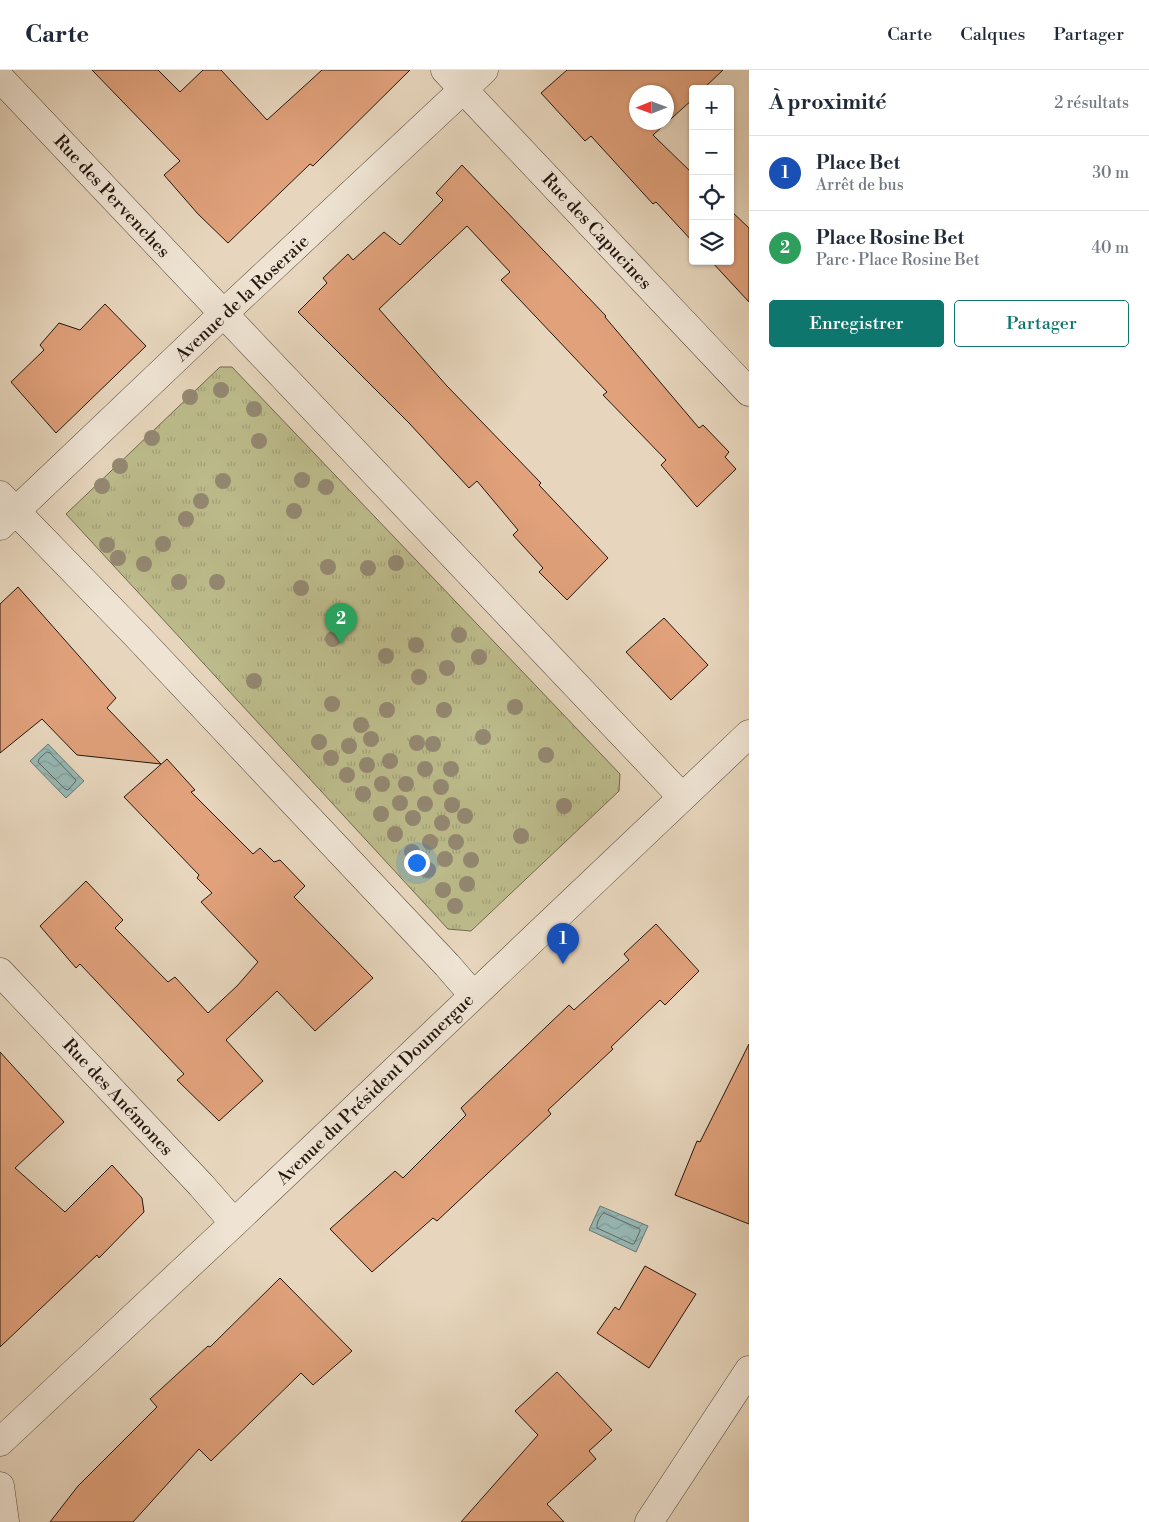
<!DOCTYPE html>
<html lang="fr">
<head>
<meta charset="utf-8">
<style>
  :root { --surface:#fff; --page:#f6f6f7; --text:#1f2937; --muted:#747a83; --line:#e0e1e3; --accent:#0f766e }
  body { margin:0; font-family:"Libre Bodoni",serif; background:var(--page); color:var(--text) }
  .controls { position:absolute; right:15px; top:15px; display:grid; overflow:hidden; border-radius:5px; box-shadow:0 1px 4px #0004 }
  .controls button { width:45px; height:45px; display:grid; place-items:center; padding:0; border:0; border-bottom:1px solid var(--line); background:var(--surface); color:var(--text); font:25px sans-serif }
  .compass { position:absolute; left:629px; top:15px; width:45px; height:45px; border-radius:50%; background:var(--surface); box-shadow:0 1px 4px #0004; rotate:269deg }
  .you { position:absolute; left:416px; top:792px; width:18px; height:18px; margin:-12px; border:4px solid #fff; border-radius:50%; background:#1a73e8; box-shadow:0 0 0 8px #1a73e833 }
  .badge { display:grid; place-items:center; width:32px; height:32px; border-radius:50%; background:var(--accent); color:#fff; font-size:16px; font-weight:700 }
  .pin { position:absolute; translate:-50% -41px; filter:drop-shadow(0 1px 2px #0008) }
  .pin::after { content:''; position:absolute; top:26px; width:18px; height:15px; background:inherit; clip-path:polygon(0 0,100% 0,50% 100%) }
  .list { margin:0; padding:0; list-style:none }
  h2 { display:flex; justify-content:space-between; align-items:center; height:65px; margin:0; padding:0 20px; font-size:21px }
  h2 small { font-size:16px; font-weight:400; color:var(--muted) }
  .list li { display:grid; grid-template-columns:32px 1fr auto; gap:15px; align-items:center; box-sizing:border-box; height:75px; padding:0 20px; border-top:1px solid var(--line) }
  .list b { display:block; font-size:19px; white-space:nowrap }
  .list p { margin:0; font-size:16px; white-space:nowrap; color:var(--muted) }
  .list em { font-size:16px; font-style:normal; color:var(--muted) }
  .actions { display:flex; gap:10px; padding:15px 20px }
  .actions a { flex:1; padding:11px 0; border:1px solid var(--accent); border-radius:5px; text-align:center; font-size:18px; color:var(--accent) }
  .actions .main { background:var(--accent); color:#fff }
  .icon { flex:none; width:28px; height:28px; fill:none; stroke:currentColor; stroke-width:2; stroke-linecap:round; stroke-linejoin:round }
  .map { position:relative; flex:none; width:749px; height:1452px; overflow:hidden }
  header { display:flex; align-items:center; gap:30px; box-sizing:border-box; height:70px; padding:0 25px; background:var(--surface); border-bottom:1px solid var(--line) }
  header strong { font-size:24px }
  nav { display:flex; gap:28px; margin-inline-start:auto; font-size:18px }
  main { display:flex }
  aside { flex:1; background:var(--surface) }
  .map>svg:first-child { display:block }
</style>
</head>
<body>
<header>
<strong>Carte</strong>
<nav><a>Carte</a><a>Calques</a><a>Partager</a></nav>
</header>
<main>
<div class="map">
<svg width="749" height="1452" viewBox="0 0 749 1452">
  <defs>
    <pattern id="park-tufts" width="24" height="20" patternUnits="userSpaceOnUse" patternTransform="scale(1.25)"><rect width="24" height="20" fill="#bdbc8c"/><path d="M3 7l-1-3M5 7V3M7 7l1-3M15 17l-1-3M17 17v-4M19 17l1-3" fill="none" stroke="#a2a178"/></pattern>
    <pattern id="water-waves" width="16" height="10" patternUnits="userSpaceOnUse" patternTransform="scale(1.25)"><rect width="16" height="10" fill="#97b8b5"/><path d="M0 5q4-4 8 0t8 0" fill="none" stroke="#829d9a"/></pattern>
  </defs>
  <rect width="100%" height="100%" fill="#e7d6bd"/>
  <filter id="stains"><feTurbulence type="fractalNoise" baseFrequency=".004" numOctaves="4"/><feColorMatrix values="0 0 0 0 .2 0 0 0 0 .09 0 0 0 0 .02 0 0 0 .5 -.17"/></filter>
  <radialGradient id="worn" r=".72"><stop offset=".6" stop-color="#630" stop-opacity="0"/><stop offset="1" stop-color="#630" stop-opacity=".3"/></radialGradient>
  <polygon fill="url(#park-tufts)" stroke="#706a4e" points="220,297 232,297 620,704 619,721 471,861 448,859 66,444"/>
  <g fill="url(#water-waves)" stroke="#697873">
    <polygon points="48,674 84,711 66,728 30,691"/>
    <polygon points="600,1136 648,1156 636,1182 589,1160"/>
  </g>
  <g fill="none" stroke-linecap="round" stroke-linejoin="round">
    <g stroke="#5d6862" stroke-width="1">
      <polygon points="47,682 50,683 76,710 75,712 68,720 65,719 38,692 39,689"/>
      <path d="M604,1143L640,1159V1161L634,1174H632L597,1158C596,1154 600,1145 604,1143Z"/>
    </g>
  </g>
  <g fill="#e0a17b" stroke="#23170f" fill-rule="evenodd">
    <polygon points="92,0 158,0 180,22 203,0 221,0 267,50 322,0 410,0 313,96 310,94 228,173 198,144 164,105 180,91"/>
    <path d="M567,0H723L703,19H693V29L653,65L693,104V172L656,132L653,134L591,66L585,71L541,23ZM636,22H666V52H636Z"/>
    <polygon points="462,95 606,246 605,247 699,358 703,355 729,382 725,387 736,399 697,437 661,395 666,390 603,325 607,322 501,210 510,202 467,156 379,239 447,316 541,413 539,415 608,488 567,530 539,502 543,498 513,465 518,460 477,411 469,418 409,353 298,242 327,213 323,208 348,184 353,190 384,162 400,175 443,130 436,123"/>
    <polygon points="730,140 749,158 749,232 711,191 730,191"/>
    <polygon points="105,234 146,276 56,363 11,312 44,280 40,275 59,253 80,260"/>
    <polygon points="18,517 116,628 107,638 161,694 77,685 42,649 0,683 0,534"/>
    <polygon points="664,548 708,595 671,630 626,582"/>
    <polygon points="167,689 195,720 191,722 253,784 260,778 274,792 280,790 305,816 294,827 373,908 315,961 277,921 226,970 263,1011 219,1051 177,1010 184,1004 80,894 76,898 40,856 86,811 123,850 115,858 168,912 175,907 208,943 237,916 258,892 201,832 212,823 197,808 199,805 124,727"/>
    <polygon points="656,854 699,901 665,935 660,930 611,977 613,979 548,1040 551,1044 437,1151 433,1148 372,1202 330,1159 395,1101 403,1108 466,1045 461,1038 569,935 574,940 629,890 624,884"/>
    <polygon points="749,974 749,1154 675,1125 697,1071 700,1072"/>
    <polygon points="0,982 64,1052 15,1098 65,1142 112,1095 142,1128 144,1142 99,1188 97,1185 0,1277"/>
    <polygon points="645,1196 696,1224 649,1298 597,1263 615,1237 619,1240"/>
    <polygon points="280,1208 352,1281 313,1315 301,1303 211,1391 199,1379 133,1452 50,1452 78,1416 157,1337 150,1329 208,1276 210,1277"/>
    <polygon points="557,1302 612,1360 589,1381 596,1389 547,1434 564,1452 461,1452 538,1365 515,1341"/>
  </g>
  <g fill="none" stroke-linecap="round" stroke-linejoin="round">
    <defs>
      <g id="street">
        <polyline points="445,0 749,322"/>
        <polyline points="0,8 682,727"/>
        <polyline points="0,425 135,564 447,895 473,925"/>
        <polyline points="0,456 223,244 484,0"/>
        <polyline points="0,902 201,1115 234,1153"/>
        <polyline points="0,1372 234,1153 749,664"/>
        <polyline points="0,1416 5,1452"/>
        <polyline points="649,1452 749,1300"/>
      </g>
    </defs>
    <use href="#street" stroke="#54473a" stroke-width="29"/>
    <use href="#street" stroke="#efe4d4" stroke-width="28"/>
  </g>
  <g fill="#948872">
    <circle cx="221" cy="320" r="8"/>
    <circle cx="190" cy="327" r="8"/>
    <circle cx="254" cy="339" r="8"/>
    <circle cx="152" cy="368" r="8"/>
    <circle cx="259" cy="371" r="8"/>
    <circle cx="120" cy="396" r="8"/>
    <circle cx="302" cy="410" r="8"/>
    <circle cx="223" cy="411" r="8"/>
    <circle cx="102" cy="416" r="8"/>
    <circle cx="326" cy="417" r="8"/>
    <circle cx="201" cy="431" r="8"/>
    <circle cx="294" cy="441" r="8"/>
    <circle cx="186" cy="449" r="8"/>
    <circle cx="163" cy="474" r="8"/>
    <circle cx="107" cy="475" r="8"/>
    <circle cx="118" cy="488" r="8"/>
    <circle cx="396" cy="493" r="8"/>
    <circle cx="144" cy="494" r="8"/>
    <circle cx="328" cy="497" r="8"/>
    <circle cx="368" cy="498" r="8"/>
    <circle cx="179" cy="512" r="8"/>
    <circle cx="217" cy="512" r="8"/>
    <circle cx="301" cy="518" r="8"/>
    <circle cx="459" cy="565" r="8"/>
    <circle cx="333" cy="569" r="8"/>
    <circle cx="416" cy="575" r="8"/>
    <circle cx="386" cy="586" r="8"/>
    <circle cx="479" cy="587" r="8"/>
    <circle cx="447" cy="598" r="8"/>
    <circle cx="419" cy="607" r="8"/>
    <circle cx="254" cy="611" r="8"/>
    <circle cx="332" cy="634" r="8"/>
    <circle cx="515" cy="637" r="8"/>
    <circle cx="387" cy="640" r="8"/>
    <circle cx="444" cy="640" r="8"/>
    <circle cx="361" cy="655" r="8"/>
    <circle cx="483" cy="667" r="8"/>
    <circle cx="371" cy="669" r="8"/>
    <circle cx="319" cy="672" r="8"/>
    <circle cx="417" cy="673" r="8"/>
    <circle cx="433" cy="674" r="8"/>
    <circle cx="349" cy="676" r="8"/>
    <circle cx="546" cy="685" r="8"/>
    <circle cx="331" cy="688" r="8"/>
    <circle cx="390" cy="691" r="8"/>
    <circle cx="367" cy="695" r="8"/>
    <circle cx="425" cy="699" r="8"/>
    <circle cx="451" cy="699" r="8"/>
    <circle cx="347" cy="705" r="8"/>
    <circle cx="382" cy="714" r="8"/>
    <circle cx="406" cy="714" r="8"/>
    <circle cx="441" cy="717" r="8"/>
    <circle cx="363" cy="724" r="8"/>
    <circle cx="400" cy="733" r="8"/>
    <circle cx="425" cy="734" r="8"/>
    <circle cx="452" cy="735" r="8"/>
    <circle cx="564" cy="736" r="8"/>
    <circle cx="381" cy="744" r="8"/>
    <circle cx="465" cy="746" r="8"/>
    <circle cx="413" cy="748" r="8"/>
    <circle cx="442" cy="753" r="8"/>
    <circle cx="395" cy="764" r="8"/>
    <circle cx="521" cy="766" r="8"/>
    <circle cx="430" cy="772" r="8"/>
    <circle cx="456" cy="772" r="8"/>
    <circle cx="412" cy="782" r="8"/>
    <circle cx="445" cy="789" r="8"/>
    <circle cx="471" cy="790" r="8"/>
    <circle cx="428" cy="800" r="8"/>
    <circle cx="467" cy="814" r="8"/>
    <circle cx="443" cy="820" r="8"/>
    <circle cx="455" cy="836" r="8"/>
  </g>
  <g text-anchor="middle" stroke-width="4" stroke-linejoin="round" paint-order="stroke">
    <g font-size="18" fill="#23170f" stroke="#efe4d4">
      <text transform="translate(112 126) rotate(47)" y="6">Rue des Pervenches</text>
      <text transform="translate(597 161) rotate(47)" y="6">Rue des Capucines</text>
      <text transform="translate(242 228) rotate(-43)" y="6">Avenue de la Roseraie</text>
      <text transform="translate(375 1019) rotate(-44)" y="6">Avenue du Président Doumergue</text>
      <text transform="translate(118 1027) rotate(47)" y="6">Rue des Anémones</text>
    </g>
  </g>
  <rect width="100%" height="100%" filter="url(#stains)"/>
  <rect width="100%" height="100%" fill="url(#worn)"/>
</svg>
<div class="controls">
<button>+</button>
<button>−</button>
<button><svg class="icon" aria-label="locate" viewBox="0 0 24 24"><circle cx="12" cy="12" r="6"/><path d="M12 2v4M12 18v4M2 12h4M18 12h4"/></svg></button>
<button><svg class="icon" aria-label="layers" viewBox="0 0 24 24"><path d="M12 4l9 5-9 5-9-5zM3 14l9 5 9-5"/></svg></button>
</div>
<svg class="compass" viewBox="-18 -18 36 36"><path d="M0-13l5 13h-10z" fill="#e53935"/><path d="M0 13l5-13h-10z" fill="#747a83"/></svg>
<div class="you"></div>
<div class="pin badge" style="left:563px;top:894px;background:#1a4fb4">1</div>
<div class="pin badge" style="left:341px;top:574px;background:#2e9e5b">2</div>
</div>
<aside>
<h2>À proximité<small>2 résultats</small></h2>
<ul class="list">
<li><span class="badge" style="background:#1a4fb4">1</span><div><b>Place Bet</b><p>Arrêt de bus</p></div><em>30 m</em></li>
<li><span class="badge" style="background:#2e9e5b">2</span><div><b>Place Rosine Bet</b><p>Parc · Place Rosine Bet</p></div><em>40 m</em></li>
</ul>
<div class="actions"><a class="main">Enregistrer</a><a>Partager</a></div>
</aside>
</main>
</body>
</html>
